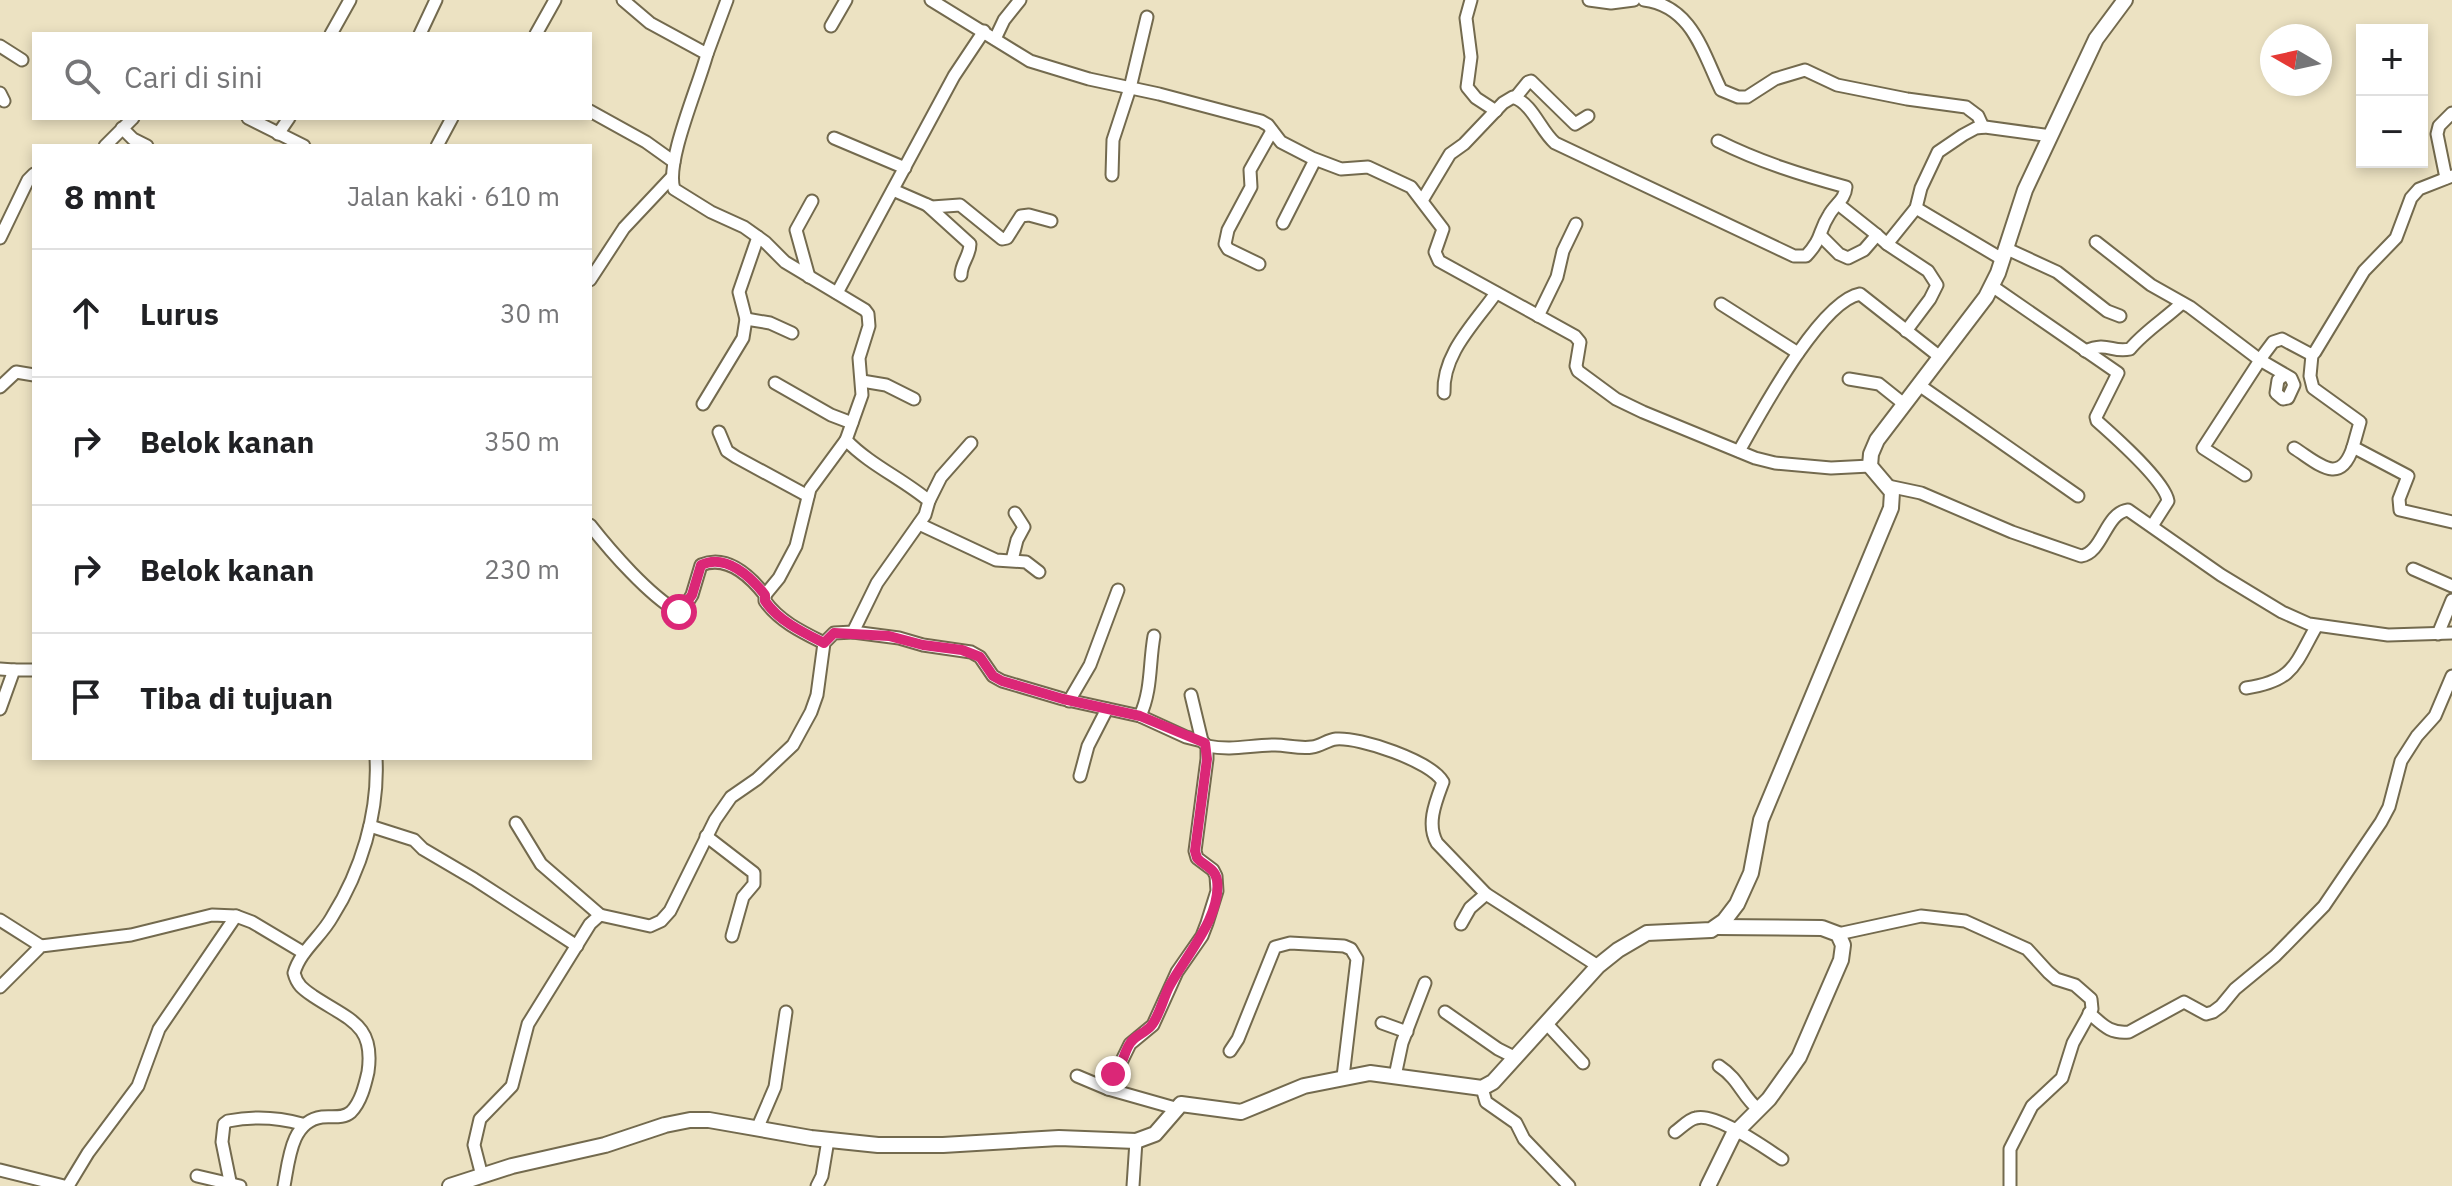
<!DOCTYPE html>
<html lang="id">
<head>
<meta charset="utf-8">
<style>
  :root { --surface:#fff; --page:#f2f2f2; --text:#202124; --muted:#757577; --line:#e0e0e0 }
  body { margin:0; font-family:"IBM Plex Sans",sans-serif; background:var(--page); color:var(--text) }
  .controls { position:absolute; right:24px; top:24px; display:grid; overflow:hidden; border-radius:0px; box-shadow:0 4px 12px #0003 }
  .controls button { width:72px; height:72px; display:grid; place-items:center; padding:0; border:0; border-bottom:2px solid var(--line); background:var(--surface); color:var(--text); font:40px sans-serif }
  .compass { position:absolute; left:2260px; top:24px; width:72px; height:72px; border-radius:50%; background:var(--surface); box-shadow:0 4px 12px #0003; rotate:279deg }
  .stop { position:absolute; width:24px; height:24px; margin:-18px; border:6px solid #db2777; border-radius:50%; background:#fff }
  .stop.end { background:#db2777; border-color:#fff; box-shadow:0 2px 8px #0008 }
  .list { margin:0; padding:0; list-style:none }
  h2 { display:flex; justify-content:space-between; align-items:center; height:104px; margin:0; padding:0 32px; font-size:34px }
  h2 small { font-size:26px; font-weight:400; color:var(--muted) }
  .list li { display:grid; grid-template-columns:52px 1fr auto; gap:24px; align-items:center; box-sizing:border-box; height:128px; padding:0 32px; border-top:2px solid var(--line) }
  .list b { display:block; font-size:30px; white-space:nowrap }
  .list em { font-size:26px; font-style:normal; color:var(--muted) }
  .icon { flex:none; width:44px; height:44px; fill:none; stroke:currentColor; stroke-width:2; stroke-linecap:round; stroke-linejoin:round }
  .map { position:relative; flex:none; width:2452px; height:1186px; overflow:hidden }
  .search { position:absolute; background:var(--surface); box-shadow:0 4px 12px #0003; left:32px; top:32px; width:560px; height:88px; display:flex; align-items:center; gap:20px; box-sizing:border-box; padding:0 28px; border-radius:0px; color:var(--muted); font-size:30px }
  .panel { position:absolute; background:var(--surface); box-shadow:0 4px 12px #0003; left:32px; top:144px; width:560px; height:616px; border-radius:0px }
  .map>svg:first-child { display:block }
</style>
</head>
<body>
<div class="map">
<svg width="2452" height="1186" viewBox="0 0 2452 1186">
  <rect width="100%" height="100%" fill="#ece2c2"/>
  <g fill="none" stroke-linecap="round" stroke-linejoin="round">
    <defs>
      <g id="minor">
        <polyline points="931,0 1030,61 1089,79 1159,94 1261,121 1268,125 1281,142 1312,158 1341,169 1368,167 1411,187 1443,229 1435,252 1439,261 1575,336 1580,342 1576,366 1578,371 1616,399 1643,412 1755,458 1775,463 1831,468 1870,466"/>
        <polyline points="1471,0 1466,18 1471,57 1467,87 1476,98 1496,111"/>
        <polyline points="1589,0 1611,3 1634,0"/>
        <path d="M1644,0C1692,6 1703,53 1721,90L1738,97H1747L1775,79L1805,70L1837,85L1907,99L1966,107L1978,116L1983,127"/>
        <polyline points="831,26 846,0"/>
        <polyline points="331,34 350,0"/>
        <polyline points="420,34 436,0"/>
        <polyline points="536,34 555,0"/>
        <polyline points="995,39 1004,20 1020,0"/>
        <polyline points="0,46 22,60"/>
        <polyline points="707,54 727,0"/>
        <polyline points="0,93 4,101"/>
        <polyline points="1515,98 1528,82 1531,81 1575,124 1588,116"/>
        <polyline points="590,111 646,142 674,162"/>
        <polyline points="248,118 304,146"/>
        <polyline points="122,128 133,139 147,146"/>
        <polyline points="278,134 289,118"/>
        <polyline points="834,138 905,168"/>
        <polyline points="105,146 133,118"/>
        <polyline points="437,146 452,118"/>
        <polyline points="1112,175 1113,140 1130,88 1147,17"/>
        <polyline points="2446,178 2437,134 2439,126 2452,113"/>
        <polyline points="893,190 932,207 960,205 1002,239 1007,238 1021,216 1029,215 1051,221"/>
        <path d="M1423,199L1450,154L1464,144L1503,103L1513,97C1533,104 1540,130 1555,143L1794,256H1806C1823,238 1818,232 1829,215C1835,204 1845,200 1846,187C1802,175 1760,162 1718,141"/>
        <polyline points="1838,204 1877,235"/>
        <path d="M927,205L970,244C970,256 961,263 961,275"/>
        <polyline points="1916,208 2002,259"/>
        <polyline points="1283,223 1315,160"/>
        <polyline points="1822,237 1839,254 1848,258 1864,250 1877,235 1887,244 1916,208 1921,188 1938,152 1963,135 1976,128 1985,127 2051,136"/>
        <polyline points="0,238 28,180 34,174"/>
        <polyline points="2096,242 2151,285 2190,307 2260,360 2291,378 2294,385 2288,398 2283,399 2276,393 2278,380 2284,375"/>
        <polyline points="1887,244 1928,271 1937,285 1930,299 1906,331"/>
        <polyline points="2005,248 2057,272 2107,311 2120,316"/>
        <polyline points="1259,264 1228,249 1225,244 1228,230 1251,187 1250,170 1272,131"/>
        <polyline points="809,277 796,230 812,201"/>
        <polyline points="590,280 624,228 671,178"/>
        <path d="M1992,286L2118,373L2096,417L2097,421C2114,436 2165,481 2168,501L2152,526"/>
        <polyline points="837,293 954,76 984,31"/>
        <polyline points="1721,304 1798,353"/>
        <polyline points="1538,316 1557,277 1563,251 1576,224"/>
        <polyline points="746,319 770,323 792,333"/>
        <path d="M2085,351C2108,341 2111,353 2130,349C2145,331 2165,319 2182,303"/>
        <polyline points="2312,355 2310,376 2313,388 2360,422 2353,447 2408,476 2399,499 2400,510 2452,522"/>
        <polyline points="1849,379 1879,384 1904,404"/>
        <polyline points="862,381 886,385 914,399"/>
        <polyline points="775,383 831,415 852,423"/>
        <polyline points="1919,385 2078,496"/>
        <polyline points="0,387 16,372 34,375"/>
        <path d="M1444,393C1442,354 1475,323 1496,293"/>
        <polyline points="703,404 743,338 746,319 739,292 758,237"/>
        <polyline points="719,432 727,451 736,457 808,496"/>
        <path d="M2294,448C2318,463 2340,487 2353,447"/>
        <path d="M1739,451C1759,416 1820,301 1860,294L1940,357"/>
        <polyline points="2245,475 2203,448 2264,354 2273,342 2282,339 2312,355 2315,352 2364,271 2396,238 2411,198 2419,189 2452,176"/>
        <path d="M1888,486L1921,493L2012,532L2081,556C2103,553 2105,513 2128,510L2221,575L2282,612L2309,624L2388,635L2452,633"/>
        <polyline points="929,501 941,477 971,443"/>
        <polyline points="919,524 996,560 1026,562 1039,572"/>
        <path d="M590,525C612,553 648,594 678,612L682,611L692,595L701,565C727,554 750,576 765,595V601C779,621 802,632 824,643"/>
        <polyline points="1012,560 1017,540 1024,527 1015,513"/>
        <polyline points="2413,569 2452,586"/>
        <polyline points="765,595 779,578 796,546 810,489 846,440"/>
        <polyline points="853,632 899,638 923,645 971,652 980,657 993,676 1002,681 1063,699 1140,716 1186,737 1202,741 1207,746 1207,759 1195,851 1197,858 1213,870 1216,876 1217,891 1207,923 1202,936 1177,972 1153,1025 1130,1044 1108,1089"/>
        <polyline points="2438,634 2452,600"/>
        <polyline points="0,669 14,670"/>
        <path d="M2246,688C2294,681 2295,664 2316,627"/>
        <polyline points="1191,695 1202,741"/>
        <polyline points="1069,701 1090,665 1118,590"/>
        <polyline points="0,709 14,670 34,670"/>
        <path d="M1140,716C1152,690 1149,664 1154,636"/>
        <path d="M1207,746C1234,751 1249,745 1275,745C1287,745 1300,749 1312,747C1321,746 1327,740 1336,739C1360,737 1431,761 1443,782C1436,801 1426,824 1437,843L1486,894L1598,966"/>
        <polyline points="1080,776 1088,746 1107,709"/>
        <polyline points="516,823 541,864 600,915"/>
        <polyline points="370,826 414,840 423,849 474,879 577,946"/>
        <polyline points="706,836 754,873 754,884 743,897 732,936"/>
        <polyline points="0,920 41,946"/>
        <polyline points="1461,924 1470,908 1486,894"/>
        <polyline points="1838,934 1921,916 1965,921 2027,949 2048,972 2056,979 2075,985 2091,999 2092,1009 2073,1043 2062,1078 2032,1106 2010,1149 2010,1186"/>
        <polyline points="0,987 41,946 131,935 212,915 236,916 252,922 304,953"/>
        <polyline points="1445,1012 1498,1049 1516,1058"/>
        <path d="M2089,1013C2103,1025 2110,1034 2129,1032L2184,1002L2206,1014L2213,1012L2221,1006L2235,989L2275,956L2324,906L2381,822L2389,807L2401,761L2417,736L2435,716L2452,676"/>
        <polyline points="1382,1023 1407,1032"/>
        <polyline points="1546,1023 1583,1063"/>
        <polyline points="1230,1051 1238,1039 1275,947 1290,943 1344,946 1351,949 1357,959 1343,1077"/>
        <path d="M1719,1066C1740,1080 1741,1095 1759,1110"/>
        <polyline points="1077,1076 1108,1089 1175,1108"/>
        <polyline points="1395,1076 1402,1043 1425,983"/>
        <polyline points="1482,1088 1486,1102 1516,1123 1524,1139 1569,1186"/>
        <polyline points="757,1129 775,1087 786,1012"/>
        <path d="M1675,1132C1681,1128 1689,1119 1696,1118C1715,1112 1765,1148 1782,1159"/>
        <polyline points="0,1170 64,1186"/>
        <polyline points="197,1176 240,1186"/>
        <path d="M482,1176L474,1145L480,1119L512,1086L528,1024L590,924L600,915L650,926L661,921L670,911L715,820L731,797L757,779L793,745L811,712L817,695L824,643L834,633L853,632L877,583L925,515L929,501C903,479 870,465 846,440L862,395L859,358L869,326L868,314L865,310L785,262L765,242L744,227L711,212L674,189C665,162 699,85 707,54L650,23L623,0"/>
        <polyline points="68,1186 88,1153 138,1086 159,1029 236,916"/>
        <path d="M231,1186L222,1142L224,1124L228,1121C254,1116 277,1117 302,1124"/>
        <path d="M284,1186C289,1160 291,1121 322,1117C332,1116 343,1119 351,1112C361,1102 365,1085 368,1072C375,1024 349,1020 313,996C303,989 297,985 294,973C300,951 321,937 332,917C361,871 379,813 376,758"/>
        <polyline points="817,1186 822,1176 828,1140"/>
        <polyline points="1133,1186 1136,1141"/>
      </g>
      <g id="tertiary">
        <polyline points="450,1186 512,1166 605,1145 665,1125 690,1120 709,1120 811,1138 878,1145 943,1145 1059,1138 1136,1141 1155,1134 1181,1104 1241,1112 1304,1086 1370,1073 1482,1088 1493,1082 1598,966 1618,950 1647,933 1711,930 1724,921 1737,904 1751,873 1761,820 1891,508 1892,492 1870,466 1871,454 1877,440 1986,297 1998,273 2025,190 2096,39 2125,0"/>
        <polyline points="1708,1186 1733,1135 1769,1099 1799,1057 1841,960 1843,945 1838,934 1822,928 1718,927"/>
      </g>
    </defs>
    <use href="#minor" stroke="#736a4e" stroke-width="15"/>
    <use href="#tertiary" stroke="#736a4e" stroke-width="18"/>
    <use href="#minor" stroke="#fff" stroke-width="11"/>
    <use href="#tertiary" stroke="#fff" stroke-width="14"/>
  </g>
  <g fill="none" stroke-linecap="round" stroke-linejoin="round">
    <path stroke="#db2777" stroke-width="10" d="M679,612L692,595L701,565C726,553 751,577 765,595V601C779,621 802,632 824,643L834,633L889,636L923,645L962,650L980,657L993,676L1002,681L1063,699L1140,716L1205,743L1207,759L1195,851L1197,858C1204,866 1215,868 1217,880C1222,917 1185,956 1169,987C1163,999 1159,1017 1151,1026C1145,1033 1136,1035 1131,1042C1123,1052 1124,1066 1113,1074"/>
  </g>
</svg>
<div class="controls">
<button>+</button>
<button>−</button>
</div>
<svg class="compass" viewBox="-18 -18 36 36"><path d="M0-13l5 13h-10z" fill="#e53935"/><path d="M0 13l5-13h-10z" fill="#757577"/></svg>
<div class="stop" style="left:679px;top:612px"></div>
<div class="stop end" style="left:1113px;top:1074px"></div>
<div class="search"><svg class="icon" aria-label="search" viewBox="0 0 24 24"><circle cx="10" cy="10" r="6"/><path d="M15 15l6 6"/></svg>Cari di sini</div>
<section class="panel">
<h2>8 mnt<small>Jalan kaki · 610 m</small></h2>
<ul class="list">
<li><svg class="icon" aria-label="ahead" viewBox="0 0 24 24"><path d="M12 20V5M6 11l6-6 6 6"/></svg><div><b>Lurus</b></div><em>30 m</em></li>
<li><svg class="icon" aria-label="right" viewBox="0 0 24 24"><path d="M7 20v-9h11M14 6l5 5-5 5"/></svg><div><b>Belok kanan</b></div><em>350 m</em></li>
<li><svg class="icon" aria-label="right" viewBox="0 0 24 24"><path d="M7 20v-9h11M14 6l5 5-5 5"/></svg><div><b>Belok kanan</b></div><em>230 m</em></li>
<li><svg class="icon" aria-label="arrive" viewBox="0 0 24 24"><path d="M6 21V4h12l-3 4 3 4H6"/></svg><div><b>Tiba di tujuan</b></div></li>
</ul>
</section>
</div>
</body>
</html>
